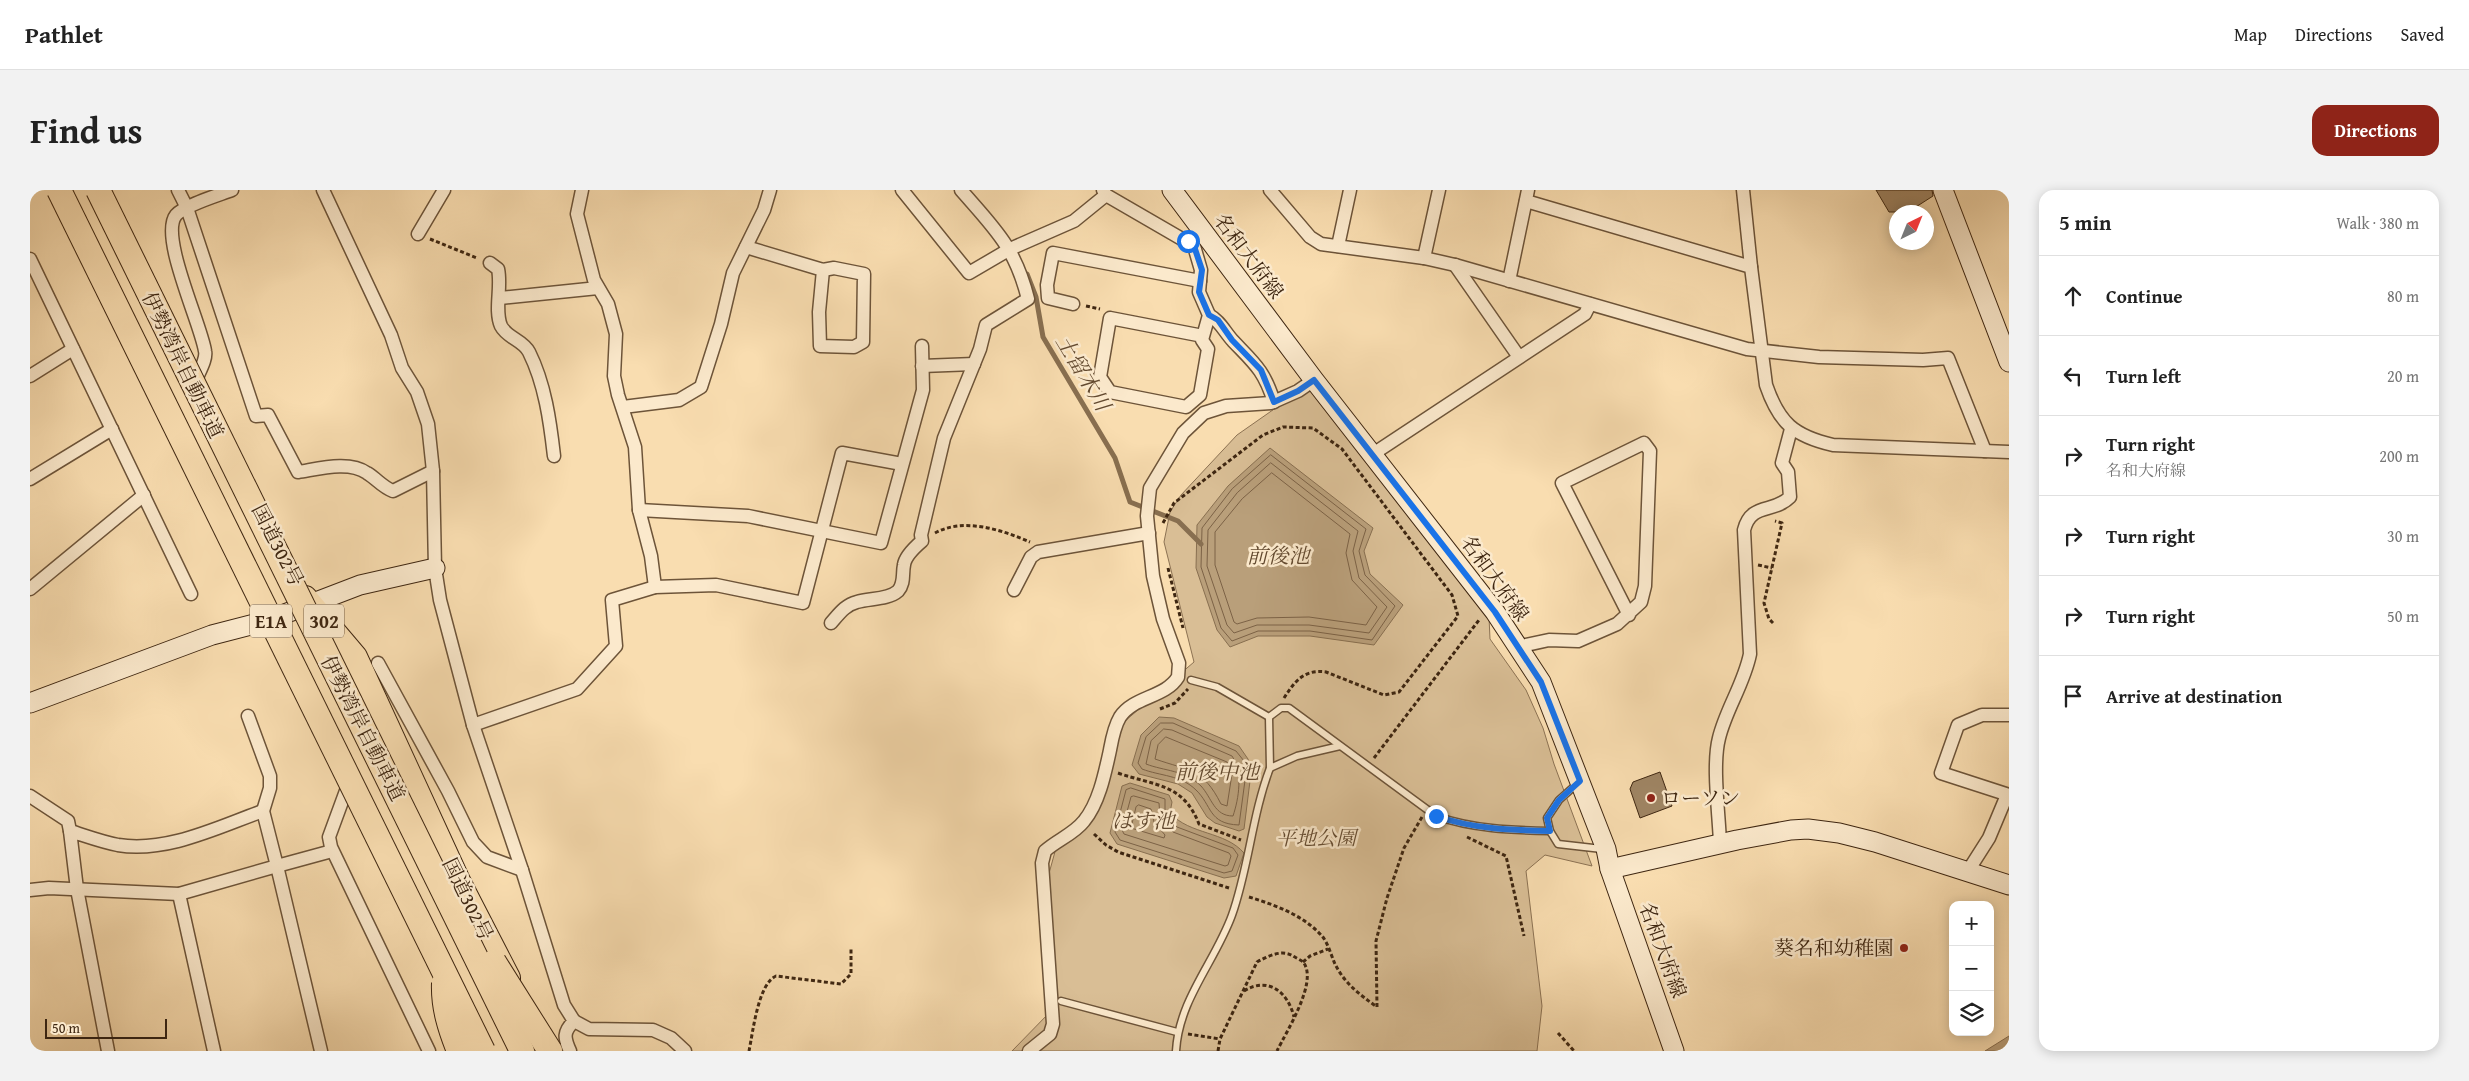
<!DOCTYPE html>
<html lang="en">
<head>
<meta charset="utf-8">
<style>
  :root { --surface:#fff; --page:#f2f2f2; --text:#222; --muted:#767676; --line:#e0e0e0; --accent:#8f2418 }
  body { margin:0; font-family:"Gentium Book Plus","Noto Serif JP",serif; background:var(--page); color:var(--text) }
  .controls { position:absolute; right:15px; bottom:15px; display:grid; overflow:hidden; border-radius:10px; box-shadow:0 2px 12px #0003 }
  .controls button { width:45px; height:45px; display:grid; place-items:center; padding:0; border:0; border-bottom:1px solid var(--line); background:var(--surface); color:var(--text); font:25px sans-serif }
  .compass { position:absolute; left:1859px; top:15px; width:45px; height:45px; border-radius:50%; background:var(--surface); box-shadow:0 2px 12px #0003; rotate:43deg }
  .scale { position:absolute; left:15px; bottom:12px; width:122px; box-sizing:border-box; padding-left:5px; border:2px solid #3e2611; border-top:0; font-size:14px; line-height:18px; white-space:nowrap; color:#3e2611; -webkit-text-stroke:4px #fbe9cc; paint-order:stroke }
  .stop { position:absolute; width:15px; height:15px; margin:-11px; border:4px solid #1a73e8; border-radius:50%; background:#fff }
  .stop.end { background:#1a73e8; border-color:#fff; box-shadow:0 1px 5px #0008 }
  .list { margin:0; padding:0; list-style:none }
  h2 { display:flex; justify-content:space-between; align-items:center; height:65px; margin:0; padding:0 20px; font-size:21px }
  h2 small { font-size:16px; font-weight:400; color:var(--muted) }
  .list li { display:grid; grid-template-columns:32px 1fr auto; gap:15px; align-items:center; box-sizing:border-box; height:80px; padding:0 20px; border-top:1px solid var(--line) }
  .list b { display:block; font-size:19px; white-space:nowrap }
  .list p { margin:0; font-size:16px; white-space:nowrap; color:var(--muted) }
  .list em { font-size:16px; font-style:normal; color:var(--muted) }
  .icon { flex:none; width:28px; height:28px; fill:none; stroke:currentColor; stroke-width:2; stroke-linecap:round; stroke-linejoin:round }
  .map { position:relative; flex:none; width:1979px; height:861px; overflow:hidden; border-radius:15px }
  header { display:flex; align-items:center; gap:30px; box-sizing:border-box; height:70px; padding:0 25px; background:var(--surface); border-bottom:1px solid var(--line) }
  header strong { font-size:24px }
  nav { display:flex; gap:28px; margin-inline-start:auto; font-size:18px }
  .intro { display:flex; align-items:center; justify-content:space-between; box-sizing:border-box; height:120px; padding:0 30px }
  h1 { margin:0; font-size:35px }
  .button { padding:12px 22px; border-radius:15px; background:var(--accent); color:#fff; font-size:18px; font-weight:700 }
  main { display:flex; gap:30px; padding:0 30px }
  aside { flex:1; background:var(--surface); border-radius:15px; box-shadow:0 2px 12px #0003 }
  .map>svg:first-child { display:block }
</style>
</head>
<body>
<header>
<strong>Pathlet</strong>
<nav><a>Map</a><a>Directions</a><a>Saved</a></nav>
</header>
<div class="intro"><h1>Find us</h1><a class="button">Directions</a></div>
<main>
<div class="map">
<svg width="1979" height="861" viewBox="0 0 1979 861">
  <rect width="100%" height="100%" fill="#f9ddb0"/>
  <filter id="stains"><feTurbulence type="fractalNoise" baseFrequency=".004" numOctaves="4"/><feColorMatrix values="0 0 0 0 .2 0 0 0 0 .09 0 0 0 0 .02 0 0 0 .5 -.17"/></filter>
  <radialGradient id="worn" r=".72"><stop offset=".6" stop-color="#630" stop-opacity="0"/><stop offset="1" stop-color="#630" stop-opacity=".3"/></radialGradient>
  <polygon fill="#d9be95" stroke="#8c7253" points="1280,194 1459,427 1460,449 1496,500 1513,538 1524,574 1562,676 1515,665 1496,681 1512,816 1507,861 982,861 1021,821 1015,698 1026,658 1057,619 1088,537 1164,472 1134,352 1140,322 1151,305 1207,245"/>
  <g fill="#b99f7a" stroke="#886f50">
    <polygon points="1240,258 1343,338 1334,361 1340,384 1373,415 1344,455 1280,446 1228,446 1200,457 1187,440 1166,378 1167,335 1198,296"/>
    <polygon points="1129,527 1144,528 1209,556 1218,569 1221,583 1214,639 1209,641 1185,633 1177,627 1162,603 1148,594 1109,584 1102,575 1111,545"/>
    <path d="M1100,593L1139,605L1142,612L1140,623C1160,645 1195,641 1214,663L1206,686L1194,688L1087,654L1080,643L1092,596Z"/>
    <polygon points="1979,846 1979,861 1955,861"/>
  </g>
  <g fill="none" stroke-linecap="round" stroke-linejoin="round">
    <g stroke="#7c6246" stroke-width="1">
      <polygon points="1241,265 1336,339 1329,361 1335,385 1365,416 1342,450 1280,441 1228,441 1202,451 1191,438 1171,377 1172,338 1202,299"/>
      <polygon points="1241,273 1328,341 1323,361 1329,388 1357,417 1339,443 1279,435 1227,435 1204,443 1197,435 1177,376 1178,340 1207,303"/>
      <polygon points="1242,283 1320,344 1316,363 1322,390 1347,417 1336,435 1279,427 1227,428 1207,434 1204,432 1185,375 1185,342 1212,309"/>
      <path d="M1131,533H1143L1206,561L1214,571L1216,583L1209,635C1178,634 1182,615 1166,600C1151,585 1130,586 1112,579L1108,573L1116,547Z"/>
      <path d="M1134,539L1142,540L1202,566C1213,582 1209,608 1203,626C1184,626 1182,608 1171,596C1155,580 1134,581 1116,574L1121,551Z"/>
      <path d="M1136,547L1197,572L1202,584L1197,616L1191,614C1173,578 1159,581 1125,569L1128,555Z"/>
      <polygon points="1101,598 1135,609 1135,625 1147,637 1203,658 1208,665 1202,681 1194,683 1090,650 1085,642 1096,600"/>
      <polygon points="1104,606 1129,613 1130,627 1143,642 1199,663 1201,666 1198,675 1195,676 1094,644 1092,640 1101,607"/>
      <polygon points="1109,615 1121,619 1124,632 1135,645 1134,648 1101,638 1106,617"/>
    </g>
    <polyline stroke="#886f50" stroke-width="5" points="997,84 1006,107 1013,147 1085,268 1100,312 1148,331 1171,354"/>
  </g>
  <g fill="#9f8564" stroke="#3e2611">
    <polygon points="1846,0 1902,0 1903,6 1878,22 1859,22"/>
    <polygon points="1630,582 1642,616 1610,628 1600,599 1603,592"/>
  </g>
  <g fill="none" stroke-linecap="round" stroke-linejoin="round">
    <defs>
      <g id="lane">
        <path d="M1161,490L1187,497L1239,527L1251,518H1259L1406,626C1443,639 1480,640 1520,641"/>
        <polyline points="1239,527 1240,578 1267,566 1310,556"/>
        <polyline points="1548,593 1529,610 1517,628 1520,641 1528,654 1572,659"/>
        <polyline points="1031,811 1147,842"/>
        <path d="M1146,861C1149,809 1185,772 1202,725C1219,677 1222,625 1240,578"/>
      </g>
      <g id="street">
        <path d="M148,0L157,18L226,226L238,225L268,282C288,279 319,270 337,283C347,289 352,297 363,301L403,281"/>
        <path d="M293,0L361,145L372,178L387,202L398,234L403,281L405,378L410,410L443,535L492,680L534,815L544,831C533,842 534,848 540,861"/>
        <polyline points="552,0 547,24 564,90 578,114 586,144 584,186 588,205 605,257 609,320 621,366 625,397"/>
        <polyline points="872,0 939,83 980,59 1044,31 1076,5"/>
        <polyline points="1073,0 1076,5 1164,56 1171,80 1169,102 1179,125 1172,150 1178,159 1170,205 1156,217 1080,202 1070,187 1080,128 1173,146"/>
        <polyline points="1240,0 1280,47 1291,54 1394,68 1425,75 1717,159 1789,167 1893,170 1918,168 1955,261"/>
        <polyline points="1713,0 1721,77"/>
        <path d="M1496,11L1721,77L1736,195C1749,233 1764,246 1803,255L1979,262"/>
        <polyline points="388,44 414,0"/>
        <polyline points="1308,56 1320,0"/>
        <polyline points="716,57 793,80 804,78 834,84 833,152 824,157 790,156 789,122 793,80"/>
        <polyline points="1394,68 1409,0"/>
        <polyline points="0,69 161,404"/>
        <path d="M460,73L468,79C472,97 464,120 471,136C477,148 493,150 499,162C515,194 520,231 524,266"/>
        <polyline points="1425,75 1489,167"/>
        <polyline points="1479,91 1498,0"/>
        <polyline points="470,108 568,98"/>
        <polyline points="1043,114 1018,108 1017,95 1023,63 1170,91"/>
        <path d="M1179,125C1190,131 1194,141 1203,151C1224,173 1234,180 1244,212"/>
        <polyline points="892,176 944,174"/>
        <polyline points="0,186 43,159"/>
        <path d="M166,190C169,182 177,169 175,161C171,134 129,46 146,25C155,15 189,5 202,0"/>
        <polyline points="593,217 649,210 671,197 691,134 703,83 734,20 740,0"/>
        <polyline points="1343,264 1555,124 1560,114"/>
        <polyline points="0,289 82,239"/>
        <polyline points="609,320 718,326 851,353 893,200 892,156"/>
        <polyline points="0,399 114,305"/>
        <polyline points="984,400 1001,367 1008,362 1119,343"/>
        <path d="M801,433C809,424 815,415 827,412C839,408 858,410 868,401C875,393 872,384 874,375C875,366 885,357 892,351L891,345L914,248L950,159L956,135L998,109C985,57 965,39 931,0"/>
        <polyline points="1487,457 1519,450 1548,451 1587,434 1611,412 1615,396 1620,261 1614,253 1532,293 1599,425"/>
        <polyline points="348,473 418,601 443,652 457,667 492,680"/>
        <polyline points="1979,525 1952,525 1928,535 1911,583 1979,605"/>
        <polyline points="218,526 240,586 240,598 233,621 247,676 302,661"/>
        <polyline points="443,535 547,499 586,456 582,410 625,397 686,395 773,413 812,263 872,274"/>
        <polyline points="317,598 299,647 301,657 399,861"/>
        <polyline points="0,606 38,631 40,641"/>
        <path d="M1690,653C1689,624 1682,575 1689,548C1696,519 1714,494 1720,464L1714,340C1721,312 1743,324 1760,307L1758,282L1752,273L1761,239"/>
        <polyline points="1938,681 1959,648 1977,605"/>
        <polyline points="0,700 19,698 149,704 247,676 291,861"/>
        <polyline points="149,704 184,861"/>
        <polyline points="544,831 559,839 623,840 641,848 655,861"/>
        <path d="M78,861L47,699L40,641C56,646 72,652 88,655C137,663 188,637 233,621"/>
        <path d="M999,861L1020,844L1023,834L1012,673L1015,661C1027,650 1044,644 1054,631C1069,613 1075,583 1080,560C1082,549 1084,537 1090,527C1104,506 1135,508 1148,487L1149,473L1133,429L1123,386L1117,326L1120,298L1153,243L1174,223L1196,216L1241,213L1268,201L1284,190"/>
      </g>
      <g id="secondary">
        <polyline points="1142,0 1284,190 1465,422 1511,492 1576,659 1580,679 1644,861"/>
        <polyline points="1913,0 1979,172"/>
        <polyline points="0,513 182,445 236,431 330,395 405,378"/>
        <polyline points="1580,679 1707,650 1761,640 1778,639 1809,643 1845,652 1979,695"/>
      </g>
      <polyline id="highway" points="275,408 325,467 428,691 478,788"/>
    </defs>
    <use href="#lane" stroke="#6d5439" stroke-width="9"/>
    <use href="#street" stroke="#6d5439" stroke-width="15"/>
    <use href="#secondary" stroke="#3e2611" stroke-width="21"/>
    <use href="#highway" stroke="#3e2611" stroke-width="26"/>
    <g stroke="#3e2611" stroke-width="3" stroke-dasharray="4 2.5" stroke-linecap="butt">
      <polyline points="400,49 447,68"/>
      <polyline points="1056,116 1070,119"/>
      <path d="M1133,333L1144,313L1233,245L1253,237L1283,238L1312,259L1422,405L1428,426L1369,502L1354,505L1296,482C1274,479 1265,491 1254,508"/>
      <path d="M905,343C934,327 972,340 1000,352"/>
      <polyline points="1728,375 1742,378"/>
      <polyline points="1138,378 1153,438"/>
      <polyline points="1743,433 1739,429 1734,413 1752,333 1745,331"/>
      <polyline points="1130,519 1145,513 1158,499"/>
      <polyline points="1344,568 1449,430"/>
      <path d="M1088,583C1125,596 1153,593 1169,634L1211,650"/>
      <polyline points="1064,644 1076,655 1088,662 1199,698"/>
      <polyline points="1437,647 1476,666 1494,746"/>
      <path d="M1219,707C1245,715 1273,725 1292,746C1298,753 1301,765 1305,774C1315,794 1329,804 1347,817"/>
      <polyline points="1273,772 1280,766 1298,759"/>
      <path d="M1214,801C1238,786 1258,802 1264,827"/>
      <polyline points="1347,817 1346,751 1357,708 1374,658 1392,627"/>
      <polyline points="1528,843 1544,861"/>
      <polyline points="1158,844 1190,849"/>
      <path d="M719,861C723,842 728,794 746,786L811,794L821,784V758"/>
      <path d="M1188,861L1190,849L1227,772C1238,766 1252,759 1263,766C1266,768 1271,770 1273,772C1289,791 1256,842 1247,861"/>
    </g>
    <use href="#lane" stroke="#fbe9cc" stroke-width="6"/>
    <use href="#street" stroke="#fbe9cc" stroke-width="12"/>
    <use href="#secondary" stroke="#fbe9cc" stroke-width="19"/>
    <use href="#highway" stroke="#f9ddb0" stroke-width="24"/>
    <defs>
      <g id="highway-bridge">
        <polyline points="29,0 453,861"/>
        <polyline points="68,0 492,861"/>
        <polyline points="464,772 520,861"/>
        <path d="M414,793C413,817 420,839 429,861"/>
      </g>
    </defs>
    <use href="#highway-bridge" stroke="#3e2611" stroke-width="26" stroke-linecap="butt"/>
    <use href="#highway-bridge" stroke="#f9ddb0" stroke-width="24"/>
  </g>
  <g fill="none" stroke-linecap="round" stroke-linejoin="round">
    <path stroke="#1a73e8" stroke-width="6" d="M1158,51L1164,56L1172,80L1169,102L1179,125L1188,130L1202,150L1231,180L1244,212L1268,201L1284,190L1465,422L1511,492L1550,591L1529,610L1517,628L1520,641C1480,640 1443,639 1406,626"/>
  </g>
  <g fill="#8f2418" stroke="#fbe9cc" stroke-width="2">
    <circle cx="1621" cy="608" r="5"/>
    <circle cx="1874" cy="758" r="5"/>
  </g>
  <g text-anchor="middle" stroke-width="5" stroke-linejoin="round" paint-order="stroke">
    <g fill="#fbe9cc" stroke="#776049" stroke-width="1">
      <rect x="220" y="414.5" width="42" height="33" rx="4"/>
      <rect x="274" y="414.5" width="40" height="33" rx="4"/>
    </g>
    <g font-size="19" font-weight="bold" fill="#3e2611">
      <text x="241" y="438">E1A</text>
      <text x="294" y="438">302</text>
    </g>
    <g font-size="20" fill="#3e2611" stroke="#fbe9cc">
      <text transform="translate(1219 66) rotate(53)" y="7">名和大府線</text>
      <text transform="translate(153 175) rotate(64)" y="7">伊勢湾岸自動車道</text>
      <text transform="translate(248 355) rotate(63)" y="7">国道302号</text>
      <text transform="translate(1465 388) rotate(54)" y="7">名和大府線</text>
      <text transform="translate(333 538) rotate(63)" y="7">伊勢湾岸自動車道</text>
      <text transform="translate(438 709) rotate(64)" y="7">国道302号</text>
      <text transform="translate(1633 760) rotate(70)" y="7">名和大府線</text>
    </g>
    <g font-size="20" fill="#3e2611" stroke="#fbe9cc" text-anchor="start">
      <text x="1631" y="615">ローソン</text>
      <text x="1864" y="765" text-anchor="end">葵名和幼稚園</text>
    </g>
    <g font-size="20" font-style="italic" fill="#654c32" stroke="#fbe9cc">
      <text x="1286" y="655">平地公園</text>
    </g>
    <g font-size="21" font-style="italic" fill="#634a30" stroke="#fbe9cc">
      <text transform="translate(1053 183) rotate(59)" y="7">土留木川</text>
      <text x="1248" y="373">前後池</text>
      <text x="1187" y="589">前後中池</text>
      <text x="1113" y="638">はす池</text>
    </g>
  </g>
  <rect width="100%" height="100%" filter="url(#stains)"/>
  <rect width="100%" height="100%" fill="url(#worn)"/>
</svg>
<div class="controls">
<button>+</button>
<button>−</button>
<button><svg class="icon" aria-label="layers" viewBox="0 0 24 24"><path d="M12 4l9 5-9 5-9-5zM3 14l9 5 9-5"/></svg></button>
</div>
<svg class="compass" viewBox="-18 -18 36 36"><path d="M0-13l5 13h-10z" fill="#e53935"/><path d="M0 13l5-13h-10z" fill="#767676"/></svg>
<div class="scale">50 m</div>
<div class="stop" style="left:1158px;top:51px"></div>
<div class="stop end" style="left:1406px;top:626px"></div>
</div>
<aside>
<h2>5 min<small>Walk · 380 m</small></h2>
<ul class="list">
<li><svg class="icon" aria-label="ahead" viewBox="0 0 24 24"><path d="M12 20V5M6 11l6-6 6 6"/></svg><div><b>Continue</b></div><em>80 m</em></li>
<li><svg class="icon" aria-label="left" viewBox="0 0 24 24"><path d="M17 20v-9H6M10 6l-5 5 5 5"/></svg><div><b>Turn left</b></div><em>20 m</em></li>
<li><svg class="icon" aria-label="right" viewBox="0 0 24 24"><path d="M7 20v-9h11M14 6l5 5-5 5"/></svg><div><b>Turn right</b><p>名和大府線</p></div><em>200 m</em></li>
<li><svg class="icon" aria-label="right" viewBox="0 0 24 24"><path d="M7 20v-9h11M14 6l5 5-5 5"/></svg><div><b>Turn right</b></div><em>30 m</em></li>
<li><svg class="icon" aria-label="right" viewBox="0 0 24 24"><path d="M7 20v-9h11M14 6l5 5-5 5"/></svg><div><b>Turn right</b></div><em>50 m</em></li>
<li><svg class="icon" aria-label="arrive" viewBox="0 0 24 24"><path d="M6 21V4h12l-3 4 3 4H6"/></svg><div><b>Arrive at destination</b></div></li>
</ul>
</aside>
</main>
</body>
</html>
